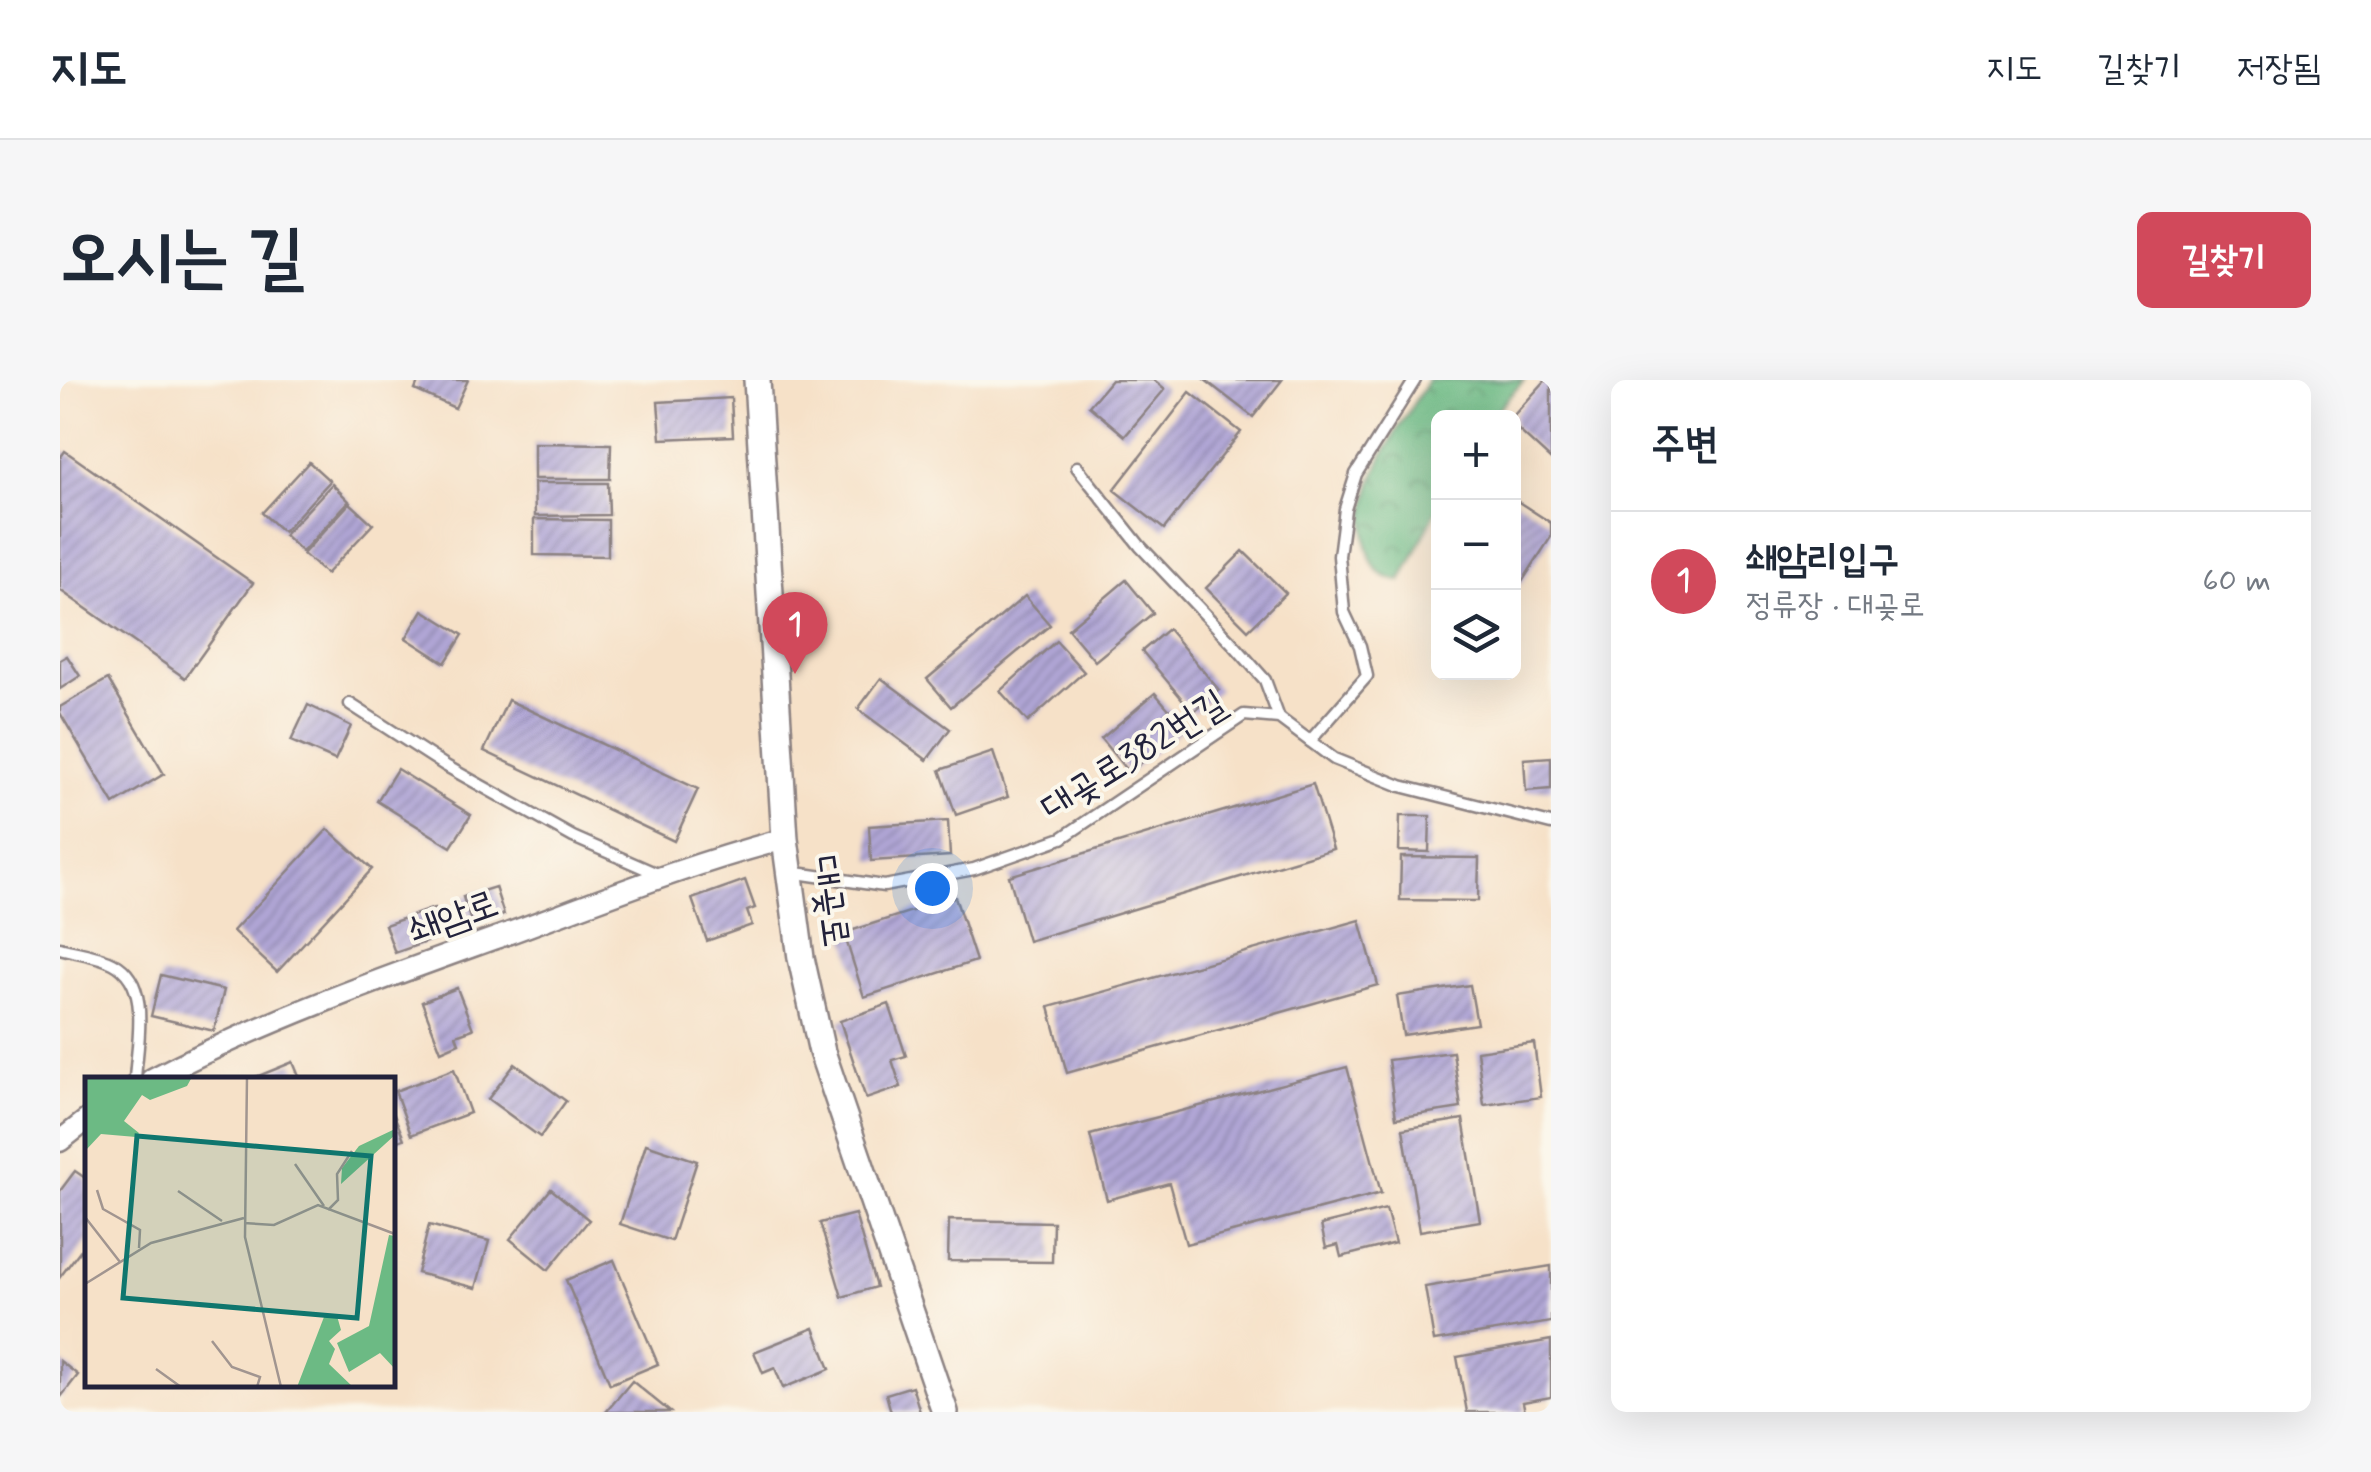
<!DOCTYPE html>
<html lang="ko">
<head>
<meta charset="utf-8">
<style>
  :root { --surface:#fff; --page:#f6f6f7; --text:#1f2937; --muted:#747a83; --line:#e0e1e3; --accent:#d1495b }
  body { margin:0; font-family:Mynerve,"Poor Story",sans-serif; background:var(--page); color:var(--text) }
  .controls { position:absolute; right:30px; top:30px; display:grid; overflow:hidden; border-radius:15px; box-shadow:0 10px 40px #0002 }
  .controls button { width:90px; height:90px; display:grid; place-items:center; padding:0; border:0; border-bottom:2px solid var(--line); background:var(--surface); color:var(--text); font:50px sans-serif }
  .you { position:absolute; left:872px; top:508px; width:35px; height:35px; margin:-25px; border:8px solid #fff; border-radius:50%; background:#1a73e8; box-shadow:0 0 0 15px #1a73e833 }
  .badge { display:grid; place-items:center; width:65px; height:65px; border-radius:50%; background:var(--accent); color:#fff; font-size:32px; font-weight:700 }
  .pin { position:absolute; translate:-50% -82px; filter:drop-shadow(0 2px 5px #0008) }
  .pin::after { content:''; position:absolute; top:52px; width:35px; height:30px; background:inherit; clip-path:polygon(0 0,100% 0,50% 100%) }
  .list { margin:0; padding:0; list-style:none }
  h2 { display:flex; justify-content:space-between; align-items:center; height:130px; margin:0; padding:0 40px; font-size:42px }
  h2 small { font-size:32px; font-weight:400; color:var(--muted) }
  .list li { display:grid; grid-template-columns:65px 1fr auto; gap:30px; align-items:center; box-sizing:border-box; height:140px; padding:0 40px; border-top:2px solid var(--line) }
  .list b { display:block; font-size:38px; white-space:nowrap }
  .list p { margin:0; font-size:32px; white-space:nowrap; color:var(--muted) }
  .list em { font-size:32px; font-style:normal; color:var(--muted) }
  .icon { flex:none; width:55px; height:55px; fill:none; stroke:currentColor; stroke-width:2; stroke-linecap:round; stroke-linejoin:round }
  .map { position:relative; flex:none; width:1491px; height:1032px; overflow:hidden; border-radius:15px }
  header { display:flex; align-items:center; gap:60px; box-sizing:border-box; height:140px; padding:0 50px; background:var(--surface); border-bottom:2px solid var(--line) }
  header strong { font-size:48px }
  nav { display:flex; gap:55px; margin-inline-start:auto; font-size:35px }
  .intro { display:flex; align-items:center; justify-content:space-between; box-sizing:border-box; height:240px; padding:0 60px }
  h1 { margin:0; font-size:70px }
  .button { padding:25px 45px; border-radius:15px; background:var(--accent); color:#fff; font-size:35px; font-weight:700 }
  main { display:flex; gap:60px; padding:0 60px }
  aside { flex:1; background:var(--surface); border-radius:15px; box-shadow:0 10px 40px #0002 }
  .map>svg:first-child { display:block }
</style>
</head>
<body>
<header>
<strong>지도</strong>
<nav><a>지도</a><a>길찾기</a><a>저장됨</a></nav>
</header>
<div class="intro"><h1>오시는 길</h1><a class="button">길찾기</a></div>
<main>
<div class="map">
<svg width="1491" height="1032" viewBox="0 0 1491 1032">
  <defs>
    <pattern id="forest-crowns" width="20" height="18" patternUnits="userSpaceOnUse" patternTransform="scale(2.5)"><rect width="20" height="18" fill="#6cba84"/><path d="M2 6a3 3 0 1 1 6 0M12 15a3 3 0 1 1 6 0" fill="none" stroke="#58976d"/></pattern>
    <pattern id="building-hatch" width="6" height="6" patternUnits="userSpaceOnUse" patternTransform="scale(2.5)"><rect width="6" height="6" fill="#b0a6d5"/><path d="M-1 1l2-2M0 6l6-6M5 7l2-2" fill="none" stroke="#8f87ae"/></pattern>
  </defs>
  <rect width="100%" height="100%" fill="#fbf7ec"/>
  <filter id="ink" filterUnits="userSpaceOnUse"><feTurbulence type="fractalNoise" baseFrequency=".01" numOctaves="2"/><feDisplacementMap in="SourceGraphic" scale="20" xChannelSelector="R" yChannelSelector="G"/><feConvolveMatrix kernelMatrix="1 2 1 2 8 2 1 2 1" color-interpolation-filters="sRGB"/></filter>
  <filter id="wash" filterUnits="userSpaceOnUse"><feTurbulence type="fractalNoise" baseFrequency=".0048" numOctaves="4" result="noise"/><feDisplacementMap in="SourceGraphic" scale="40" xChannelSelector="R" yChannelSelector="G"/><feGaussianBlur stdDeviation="2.25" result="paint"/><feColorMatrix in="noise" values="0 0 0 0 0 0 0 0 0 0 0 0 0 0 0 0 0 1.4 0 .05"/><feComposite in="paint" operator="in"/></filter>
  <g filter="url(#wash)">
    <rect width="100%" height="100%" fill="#f6e1c8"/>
    <path fill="url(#forest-crowns)" stroke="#476e60" stroke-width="2.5" d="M1368,0H1464L1431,37L1378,38V127L1341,201C1318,198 1312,187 1307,165C1295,103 1338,51 1368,0Z"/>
    <g id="blocks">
      <g fill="url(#building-hatch)">
        <polygon points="359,0 408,0 395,28 355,10"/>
        <polygon points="1051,0 1094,0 1105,9 1065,56 1029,26"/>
        <polygon points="1145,0 1222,0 1193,37"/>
        <polygon points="1486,0 1491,0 1491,80 1454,46 1454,35"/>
        <polygon points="1130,12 1181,52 1104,149 1054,110"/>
        <polygon points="671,18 673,56 601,59 598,22"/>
        <polygon points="474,63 551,64 550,99 474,99"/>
        <polygon points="5,71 193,203 125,298 0,210 0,78"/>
        <polygon points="249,82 270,101 223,152 202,133"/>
        <polygon points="474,103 548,103 549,135 475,136"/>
        <polygon points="272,104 289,121 242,172 224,155"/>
        <polygon points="1454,119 1491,143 1491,157 1460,205 1454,200"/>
        <polygon points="290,123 313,144 266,194 243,174"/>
        <polygon points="474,139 548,140 548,176 474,175"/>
        <polygon points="1183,171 1226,213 1188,250 1146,208"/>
        <polygon points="1066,200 1093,233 1035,281 1008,249"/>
        <polygon points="965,216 990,245 891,327 867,299"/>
        <polygon points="363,230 403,255 385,283 346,258"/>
        <polygon points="1108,249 1159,310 1133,332 1082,271"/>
        <polygon points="996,261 1024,292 968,342 940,311"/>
        <polygon points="7,276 20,296 0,309 0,280"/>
        <polygon points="821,298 890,349 867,380 798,329"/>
        <polygon points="48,299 104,394 54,424 0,333 0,327"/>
        <polygon points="1095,313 1124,347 1069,393 1041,359"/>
        <polygon points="448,320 638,409 614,461 424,371"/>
        <polygon points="248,325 291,346 275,380 231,361"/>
        <polygon points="933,372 948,417 896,435 880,390"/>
        <polygon points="1491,377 1491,409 1466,411 1464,379"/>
        <polygon points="337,389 411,435 391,467 317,421"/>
        <polygon points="1253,404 1273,469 968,561 949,496"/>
        <polygon points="1340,436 1370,436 1369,472 1339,471"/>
        <polygon points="888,441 890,476 811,481 809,446"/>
        <polygon points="268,449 312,489 217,592 173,551"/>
        <polygon points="1341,477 1419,478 1418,521 1340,520"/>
        <polygon points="685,500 695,528 687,531 692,545 647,561 632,519"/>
        <polygon points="435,507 444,535 412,545 403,517"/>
        <polygon points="895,517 916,581 804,617 784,553"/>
        <polygon points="374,528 383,556 335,573 325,545"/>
        <polygon points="1300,540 1318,605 1007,693 989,627"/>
        <polygon points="101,595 164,610 154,651 91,636"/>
        <polygon points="1410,605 1417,644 1343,655 1337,616"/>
        <polygon points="397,608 413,649 396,655 399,663 381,671 362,622"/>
        <polygon points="829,624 846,676 832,680 841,707 806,719 780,641"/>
        <polygon points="1474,663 1481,717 1424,725 1417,671"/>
        <polygon points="1393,672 1401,728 1336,738 1328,680"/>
        <polygon points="233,682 240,699 197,699 196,697"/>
        <polygon points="455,684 506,721 480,757 428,719"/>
        <polygon points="1287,687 1321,813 1126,864 1109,803 1047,820 1030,755"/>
        <polygon points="394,689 410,733 351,755 335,711"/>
        <polygon points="332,730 344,759 332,763"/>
        <polygon points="1403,739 1420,841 1360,851 1343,749"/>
        <polygon points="586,764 637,781 611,861 560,844"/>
        <polygon points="15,791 28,800 28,860 0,897 0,811"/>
        <polygon points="491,809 529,840 488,890 450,859"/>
        <polygon points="1326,829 1335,863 1281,877 1278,865 1266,868 1261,845"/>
        <polygon points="795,834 816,907 782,917 760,843"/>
        <polygon points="889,840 993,842 992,882 888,881"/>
        <polygon points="369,845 429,861 416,908 357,893"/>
        <polygon points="554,880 598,984 550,1004 506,900"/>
        <polygon points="1491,886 1491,942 1374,961 1365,907"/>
        <polygon points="754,948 770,989 723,1008 715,988 703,993 694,972"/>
        <polygon points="1491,960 1491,1017 1463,1022 1465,1032 1407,1032 1397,977"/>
        <polygon points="0,981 18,995 0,1018"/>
        <polygon points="572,1001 610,1032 546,1032"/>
        <polygon points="852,1006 860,1032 831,1032 826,1014"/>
      </g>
    </g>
  </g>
  <g filter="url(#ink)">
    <use href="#blocks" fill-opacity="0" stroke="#8c8282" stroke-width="2.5"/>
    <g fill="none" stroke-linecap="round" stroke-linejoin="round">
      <defs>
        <g id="service">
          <polyline points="1017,87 1080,166 1175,266 1205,300 1219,338"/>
          <polyline points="290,324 386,386 513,457 602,496"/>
          <polyline points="1250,361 1307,296 1300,266 1284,232 1279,176 1285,129 1296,94 1355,0"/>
          <polyline points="730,492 824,506 914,489 1002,458 1184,335 1219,338 1274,379 1341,406 1491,444"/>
          <path d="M0,568C17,573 38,575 53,583C92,603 77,663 75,699"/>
        </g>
        <g id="minor">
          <path d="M92,699C205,640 324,598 444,555C537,521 629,484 725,459"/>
          <polyline points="0,761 28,739"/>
        </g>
        <polyline id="tertiary" points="697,0 725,459 741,578 762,672 885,1032"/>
      </defs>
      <use href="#service" stroke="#8c8282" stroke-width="15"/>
      <use href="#minor" stroke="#8c8282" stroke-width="25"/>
      <use href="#tertiary" stroke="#8c8282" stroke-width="30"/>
      <use href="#service" stroke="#fff" stroke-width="10"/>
      <use href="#minor" stroke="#fff" stroke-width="20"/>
      <use href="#tertiary" stroke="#fff" stroke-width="25"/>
    </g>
  </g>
  <g text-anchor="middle" stroke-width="8" stroke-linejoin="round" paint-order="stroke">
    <g font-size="38" fill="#22223b" stroke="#fbf7ec">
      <text transform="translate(1073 374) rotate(-32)" y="13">대곶로382번길</text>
      <text transform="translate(772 521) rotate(82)" y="13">대곶로</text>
      <text transform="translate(393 536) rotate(-20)" y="13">쇄암로</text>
    </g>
  </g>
  <g transform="translate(25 697)">
    <rect width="310" height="310" fill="#f6e1c8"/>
    <path d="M0,0H107L102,9L65,23L57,18L39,44L54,56L51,60L16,57L1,73ZM310,52V58L256,107L257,91L274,69ZM304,158L310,159V292L295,276L264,295L252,266L284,249ZM252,239L256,253L244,264L250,272L244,287L268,310H212L239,240Z" fill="#6cba84"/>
    <path fill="none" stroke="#a19590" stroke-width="2.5" d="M162,0L160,160L196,310M210,87L239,129M12,113L18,132L55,153L54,171M93,114L137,144M243,133L253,123L252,97L267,74M0,140L35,185M159,146L189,148L233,128L310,157M0,207L66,166L159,141M127,264L147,290L175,300L172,310M71,292L96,310"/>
    <path fill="#0f766e" fill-opacity="0.15" stroke="#0f766e" stroke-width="5" d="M52,59L286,79L272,241L38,221Z"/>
    <rect width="310" height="310" fill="none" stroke="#22223b" stroke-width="5"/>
  </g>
</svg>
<div class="controls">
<button>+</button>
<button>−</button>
<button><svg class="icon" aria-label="layers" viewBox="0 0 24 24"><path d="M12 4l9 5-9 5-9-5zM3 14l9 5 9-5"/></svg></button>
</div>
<div class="you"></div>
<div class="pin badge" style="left:735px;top:294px">1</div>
</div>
<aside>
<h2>주변<small></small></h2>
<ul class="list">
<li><span class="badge">1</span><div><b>쇄암리입구</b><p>정류장 · 대곶로</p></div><em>60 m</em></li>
</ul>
</aside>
</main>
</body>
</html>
